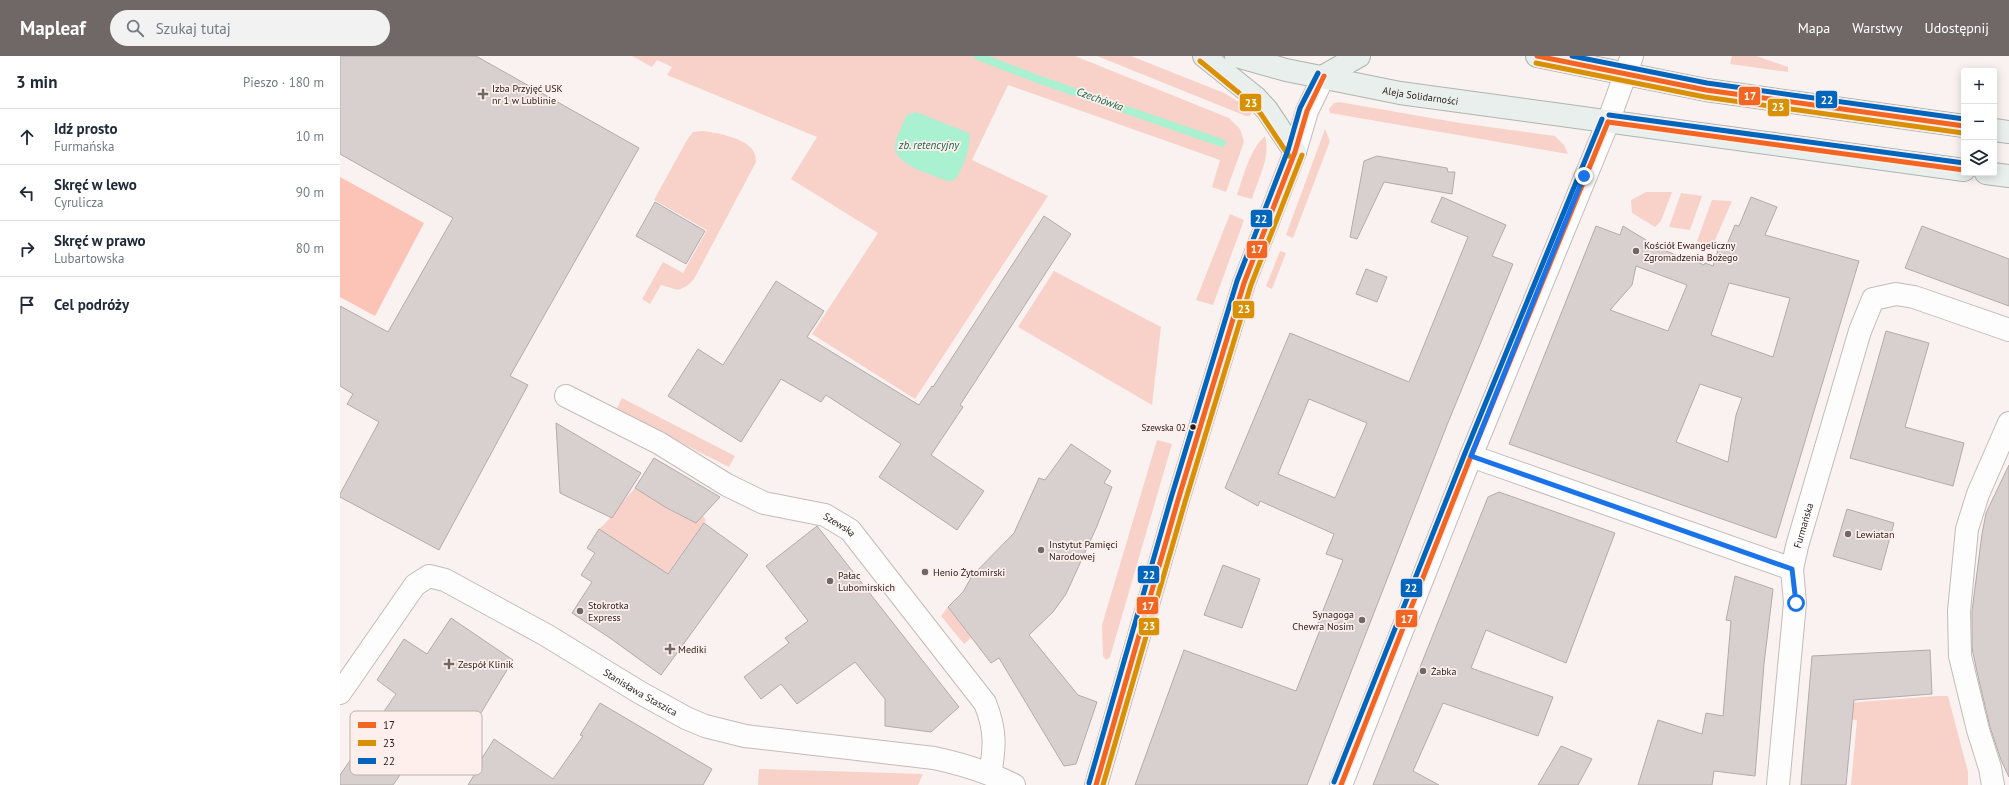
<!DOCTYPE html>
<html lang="pl">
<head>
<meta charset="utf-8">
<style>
  :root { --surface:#fff; --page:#f2f2f3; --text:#1f2937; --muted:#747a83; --line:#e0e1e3; --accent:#706866 }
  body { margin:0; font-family:"PT Sans",sans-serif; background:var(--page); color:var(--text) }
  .controls { position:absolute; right:12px; top:12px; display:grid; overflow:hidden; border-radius:4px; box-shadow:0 2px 10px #0003 }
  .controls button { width:36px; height:36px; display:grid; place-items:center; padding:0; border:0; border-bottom:1px solid var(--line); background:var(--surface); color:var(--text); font:20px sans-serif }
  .stop { position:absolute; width:12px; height:12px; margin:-9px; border:3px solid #1a73e8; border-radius:50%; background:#fff }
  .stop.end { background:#1a73e8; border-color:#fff; box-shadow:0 1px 4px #0008 }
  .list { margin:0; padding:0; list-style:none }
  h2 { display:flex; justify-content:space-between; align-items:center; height:52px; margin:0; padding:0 16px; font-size:17px }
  h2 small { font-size:13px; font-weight:400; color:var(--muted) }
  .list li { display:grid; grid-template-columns:26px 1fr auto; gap:12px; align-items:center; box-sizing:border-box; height:56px; padding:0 16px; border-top:1px solid var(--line) }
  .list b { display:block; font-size:15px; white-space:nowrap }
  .list p { margin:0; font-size:13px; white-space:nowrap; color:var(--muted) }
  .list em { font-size:13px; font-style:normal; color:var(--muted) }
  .icon { flex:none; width:22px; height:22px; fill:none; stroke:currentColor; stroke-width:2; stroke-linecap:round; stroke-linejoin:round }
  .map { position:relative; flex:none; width:1669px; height:729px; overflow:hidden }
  header { display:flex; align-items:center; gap:24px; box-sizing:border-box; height:56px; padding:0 20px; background:var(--accent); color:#fff }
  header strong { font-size:19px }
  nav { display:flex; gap:22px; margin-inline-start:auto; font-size:14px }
  .search { width:280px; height:36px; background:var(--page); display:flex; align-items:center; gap:10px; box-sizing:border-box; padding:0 14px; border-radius:22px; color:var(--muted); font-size:15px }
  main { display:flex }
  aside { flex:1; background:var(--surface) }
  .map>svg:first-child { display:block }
</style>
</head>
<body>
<header>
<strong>Mapleaf</strong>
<div class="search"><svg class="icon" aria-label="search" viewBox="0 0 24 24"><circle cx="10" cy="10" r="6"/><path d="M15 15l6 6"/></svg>Szukaj tutaj</div>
<nav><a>Mapa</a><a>Warstwy</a><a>Udostępnij</a></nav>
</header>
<main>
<aside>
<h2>3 min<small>Pieszo · 180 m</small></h2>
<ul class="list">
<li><svg class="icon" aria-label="ahead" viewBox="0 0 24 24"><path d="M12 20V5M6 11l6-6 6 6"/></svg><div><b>Idź prosto</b><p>Furmańska</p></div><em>10 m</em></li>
<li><svg class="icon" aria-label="left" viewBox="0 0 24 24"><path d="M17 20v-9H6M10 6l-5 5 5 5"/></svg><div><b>Skręć w lewo</b><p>Cyrulicza</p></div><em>90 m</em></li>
<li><svg class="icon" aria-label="right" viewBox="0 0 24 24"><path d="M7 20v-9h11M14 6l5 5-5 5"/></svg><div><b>Skręć w prawo</b><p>Lubartowska</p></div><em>80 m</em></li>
<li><svg class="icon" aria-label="arrive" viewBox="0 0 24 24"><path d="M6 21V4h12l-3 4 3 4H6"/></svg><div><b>Cel podróży</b></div></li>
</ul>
</aside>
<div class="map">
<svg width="1669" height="729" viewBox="0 0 1669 729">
  <rect width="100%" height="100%" fill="#faf2f0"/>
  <g fill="#f8d2c8">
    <polygon points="292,0 735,0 889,62 900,73 904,86 886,136 872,131 880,104 668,29 632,104 708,140 575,343 472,278 538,177 451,123 477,81 327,19 332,11 317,4 312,11"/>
    <polygon points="757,0 791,0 884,37 912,54 912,57 909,60 906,60"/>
    <polygon points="1392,0 1416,0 1448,11 1448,16 1390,8"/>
    <polygon points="999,46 1120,67 1215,80 1224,89 1228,98 990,57 989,53 994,47"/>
    <polygon points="985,73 990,85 953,182 946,179"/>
    <path d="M362,75C375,76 403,82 411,92C415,96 416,101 416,106L354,223L347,230L338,234L321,229L310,248L302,243L323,206L343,217L367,174L314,144L347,84L353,76Z"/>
    <path d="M925,80C931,101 918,123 912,143L897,139C904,119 909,95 925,80Z"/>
    <polygon points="1306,136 1332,136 1321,165 1315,171 1292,157 1291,144"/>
    <polygon points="1341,137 1362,140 1350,174 1329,171"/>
    <polygon points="1372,144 1392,145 1372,191 1357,185"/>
    <polygon points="890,158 904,164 873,249 856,244"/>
    <polygon points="940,195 946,197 932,233 926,230"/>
    <polygon points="714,215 821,271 812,349 678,271"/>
    <polygon points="282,342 395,400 389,411 276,354"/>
    <polygon points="817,384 832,388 770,601 766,604 763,600 762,569"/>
    <path d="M295,432L337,457L363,460L366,464L307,546L297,514L304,503L259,473C273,461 282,445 295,432Z"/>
    <polygon points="608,551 631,582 624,588 601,560"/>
    <polygon points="1597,640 1608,640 1628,716 1628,729 1511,729 1517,664 1506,663 1507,647"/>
    <polygon points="419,713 583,718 578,729 418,729"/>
  </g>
  <polygon fill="#fbc4b7" points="0,121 84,167 35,260 0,241"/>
  <path fill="#aaf1d2" d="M576,56L629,77C633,86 621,120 613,125H607C594,119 555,110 555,91C555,82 563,68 567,59Z"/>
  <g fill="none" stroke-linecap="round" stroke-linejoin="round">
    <polyline stroke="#aaf1d2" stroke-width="8" points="638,0 700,24 882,87"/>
  </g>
  <g fill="#d8d0ce" stroke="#b3aba9" fill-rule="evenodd">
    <polygon points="0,0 136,0 299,92 170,320 188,329 99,494 0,441 0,438 39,366 7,348 13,338 0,330 0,250 48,276 113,162 0,98"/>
    <polygon points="1037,100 1107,112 1108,116 1115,116 1112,138 1044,126 1017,183 1010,181 1024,105"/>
    <path d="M1102,141L1166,169L1152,200L1173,208L1107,369L967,729H795L844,594L956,635L980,574L976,572L1003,504L986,498L994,478L920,445L918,450L885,432L950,277L1069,326L1128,181L1091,166ZM969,343L1027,367L995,442L938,418Z"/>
    <path d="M1411,141L1437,151L1425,179L1519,205L1436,482L1169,388L1256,170L1280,179L1283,170L1306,184L1305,187L1315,190L1345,203L1346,201L1364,209L1365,207L1373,210L1379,191L1385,193L1395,169L1399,170ZM1296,210L1347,229L1328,275L1270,254L1292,229ZM1389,227L1450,242L1433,301L1371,279ZM1360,328L1402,342L1396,359L1388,406L1336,386Z"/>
    <polygon points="315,146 365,175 346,208 296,180"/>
    <polygon points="704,160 731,178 620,349 623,351 591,399 644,435 617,474 539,421 561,388 486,339 481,346 441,323 401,386 328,340 358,293 383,309 436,225 484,255 467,281 579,349 592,330 593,331"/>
    <polygon points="1582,170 1669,203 1669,250 1565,212"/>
    <polygon points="1026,213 1047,221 1037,246 1016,238"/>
    <polygon points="1546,275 1589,287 1565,371 1624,387 1613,430 1510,402"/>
    <polygon points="216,367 301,417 272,462 220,437"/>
    <polygon points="731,388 771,415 764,427 772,431 757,470 726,538 713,556 689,579 738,639 757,646 736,708 724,710 659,602 651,607 608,551 623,536 632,520 674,477 699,422 705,424"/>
    <polygon points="314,402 380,441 356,467 325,451 295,432"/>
    <polygon points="1669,409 1669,721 1661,704 1650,671 1637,616 1632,592 1632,555 1642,478 1646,457"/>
    <polygon points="1159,436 1275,477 1226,607 1146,574 1131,612 1213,641 1198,680 1103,647 1073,715 1099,729 1033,729 1148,441"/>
    <polygon points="1507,453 1554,467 1541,514 1493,500"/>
    <polygon points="364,467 408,499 321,619 270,582 232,557 252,526 241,519 255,497 247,492 259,473 328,518"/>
    <polygon points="477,470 619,651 591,676 545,670 545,643 515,606 457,648 441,628 421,643 404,621 449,587 445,582 468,565 426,510"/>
    <polygon points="883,509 920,523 902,572 864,559"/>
    <polygon points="1395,520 1433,533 1424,608 1415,720 1374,715 1372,729 1298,729 1318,664 1362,678 1366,657 1383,660 1391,565 1386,564"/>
    <polygon points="111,562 173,604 127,680 100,662 53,729 0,729 0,719 56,638 37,624 64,583 87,598"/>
    <polygon points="1590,594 1592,638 1514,644 1506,729 1461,729 1472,600"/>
    <polygon points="260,647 372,713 363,729 128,729 136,716 134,715 154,683 213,723 243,680 240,679"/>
    <polygon points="1221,690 1252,703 1238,729 1198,729"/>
  </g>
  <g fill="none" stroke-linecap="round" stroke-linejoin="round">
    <defs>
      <g id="minor">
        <path id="s1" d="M226,340L319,387L387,429L424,447L485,459L510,474L645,647C656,674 655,691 650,718"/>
        <polyline points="1131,400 1452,513"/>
        <path id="s2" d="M0,637L75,529L89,520L105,524L206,579L299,636L346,662L365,670L405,680L594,702C622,708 648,716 674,729"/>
        <polyline points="756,729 838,444 904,227 955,96 967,55 984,20"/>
        <polyline points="1001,729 1131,400 1268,66 1292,0"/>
        <path id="s3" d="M1438,729L1455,547L1452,513L1457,490L1520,275L1533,243L1556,238L1574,241L1669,274"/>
        <polyline points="1653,729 1650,712 1638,674 1620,600 1619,555 1627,473 1638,438 1669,367"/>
      </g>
      <g id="primary">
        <polyline points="864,0 915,41 927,54 955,96"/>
        <path id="s4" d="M896,0L946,14L1060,37L1624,114"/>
        <polyline points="1197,0 1366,34 1624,70"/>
        <polyline points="984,20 1019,0"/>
        <polyline points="1654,74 1669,76"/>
        <polyline points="1646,117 1669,120"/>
      </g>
    </defs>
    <use href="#minor" stroke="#c3bbb9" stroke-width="24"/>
    <use href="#primary" stroke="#aeb4af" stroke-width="24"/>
    <use href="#minor" stroke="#fefdfd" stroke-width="22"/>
    <use href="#primary" stroke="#e9efec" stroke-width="22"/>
    <defs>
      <g id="bus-1">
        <polyline points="1197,0 1366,34 1624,70"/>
        <polyline points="1268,66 1624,114"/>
        <polyline points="756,729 838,444 904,227 955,96 967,55 984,20"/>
        <polyline points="1001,729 1131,400 1268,66"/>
      </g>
      <g id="bus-2">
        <polyline points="860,5 910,46 921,58 949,100"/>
        <polyline points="1196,7 1365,41 1623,77"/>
        <polyline points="763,729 845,446 911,229 962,99"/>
      </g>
      <g id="bus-3">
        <polyline points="1232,0 1367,27 1624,63"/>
        <polyline points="1269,59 1624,107"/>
        <polyline points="994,726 1125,397 1262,63"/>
        <polyline points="749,727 831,442 897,225 948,94 960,52 978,17"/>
      </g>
    </defs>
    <use href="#bus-1" stroke="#feefec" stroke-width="8"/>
    <use href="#bus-2" stroke="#feefec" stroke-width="8"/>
    <use href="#bus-3" stroke="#feefec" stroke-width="8"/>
    <use href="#bus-1" stroke="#f26522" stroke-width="5"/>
    <use href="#bus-2" stroke="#d89104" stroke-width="5"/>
    <use href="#bus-3" stroke="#0065bd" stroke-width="5"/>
  </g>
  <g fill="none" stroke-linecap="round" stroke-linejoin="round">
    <polyline stroke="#1a73e8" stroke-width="5" points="1244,120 1131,400 1452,513 1456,547"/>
  </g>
  <g fill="#706866" stroke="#feefec" stroke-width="1.5">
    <path d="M141 32h4v4h4v4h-4v4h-4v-4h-4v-4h4z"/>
    <circle cx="1296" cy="195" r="4"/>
    <circle cx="1508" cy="478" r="4"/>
    <circle cx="701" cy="494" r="4"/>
    <circle cx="585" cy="516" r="4"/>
    <circle cx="490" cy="525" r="4"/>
    <circle cx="240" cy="555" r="4"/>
    <circle cx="1022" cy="564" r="4"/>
    <path d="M328 587h4v4h4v4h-4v4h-4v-4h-4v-4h4z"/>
    <path d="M107 602h4v4h4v4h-4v4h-4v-4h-4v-4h4z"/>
    <circle cx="1083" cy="615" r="4"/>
  </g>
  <circle fill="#261d1b" stroke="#feefec" stroke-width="1.5" cx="853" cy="371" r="3.5"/>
  <g text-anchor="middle" stroke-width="3.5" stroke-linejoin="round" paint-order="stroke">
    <g font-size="9" fill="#261d1b" stroke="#feefec" text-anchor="end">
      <text x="846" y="375">Szewska 02</text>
    </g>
    <g font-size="10" fill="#261d1b" stroke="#feefec" text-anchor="start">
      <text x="152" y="36">Izba Przyjęć USK<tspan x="152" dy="12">nr 1 w Lublinie</tspan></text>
      <text x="1304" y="193">Kościół Ewangeliczny<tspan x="1304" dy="12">Zgromadzenia Bożego</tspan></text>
      <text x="1516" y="482">Lewiatan</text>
      <text x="709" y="492">Instytut Pamięci<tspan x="709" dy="12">Narodowej</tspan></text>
      <text x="593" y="520">Henio Żytomirski</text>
      <text x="498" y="523">Pałac<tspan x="498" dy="12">Lubomirskich</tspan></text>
      <text x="248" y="553">Stokrotka<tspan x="248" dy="12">Express</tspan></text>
      <text x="1014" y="562" text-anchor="end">Synagoga<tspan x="1014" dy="12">Chewra Nosim</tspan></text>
      <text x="338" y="597">Mediki</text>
      <text x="118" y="612">Zespół Klinik</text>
      <text x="1091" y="619">Żabka</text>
    </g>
    <g font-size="10" fill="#261d1b" stroke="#feefec">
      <text dy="4" stroke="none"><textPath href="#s4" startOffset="189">Aleja Solidarności</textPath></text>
      <text dy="4" stroke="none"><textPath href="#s1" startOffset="305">Szewska</textPath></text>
      <text dy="4" stroke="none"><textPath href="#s3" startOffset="262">Furmańska</textPath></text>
      <text dy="4" stroke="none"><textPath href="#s2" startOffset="390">Stanisława Staszica</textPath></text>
    </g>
    <g font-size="11" font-style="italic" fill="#16674c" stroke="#feefec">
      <text transform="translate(760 43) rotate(20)" y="4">Czechówka</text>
      <text x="589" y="93">zb. retencyjny</text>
    </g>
  </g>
  <rect x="10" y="655" width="132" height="64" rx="6" fill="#feefec" stroke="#bdb0ad" stroke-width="1"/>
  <rect x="18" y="666" width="18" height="6" fill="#f26522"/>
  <rect x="18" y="684" width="18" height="6" fill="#d89104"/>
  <rect x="18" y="702" width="18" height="6" fill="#0065bd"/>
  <g font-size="11" fill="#261d1b">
    <text x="43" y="673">17</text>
    <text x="43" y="691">23</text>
    <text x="43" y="709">22</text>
  </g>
  <g stroke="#feefec" stroke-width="1.5">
    <rect x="1398" y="30" width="23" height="20" rx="4" fill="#f26522"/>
    <rect x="1475" y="34" width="23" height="19" rx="4" fill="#0065bd"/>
    <rect x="899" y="37" width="23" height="19" rx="4" fill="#d89104"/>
    <rect x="1427" y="42" width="23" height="19" rx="4" fill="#d89104"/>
    <rect x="910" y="153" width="23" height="19" rx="4" fill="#0065bd"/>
    <rect x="906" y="184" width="22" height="19" rx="4" fill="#f26522"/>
    <rect x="892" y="244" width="23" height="19" rx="4" fill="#d89104"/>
    <rect x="797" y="509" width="23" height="19" rx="4" fill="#0065bd"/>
    <rect x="1060" y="522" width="23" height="20" rx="4" fill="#0065bd"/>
    <rect x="796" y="540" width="23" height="19" rx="4" fill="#f26522"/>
    <rect x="1055" y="553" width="23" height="19" rx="4" fill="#f26522"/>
    <rect x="798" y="561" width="22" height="19" rx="4" fill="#d89104"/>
  </g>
  <g font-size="11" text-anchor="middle" font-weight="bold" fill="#fff">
    <text x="1410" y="44">17</text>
    <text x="1487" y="48">22</text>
    <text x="911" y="51">23</text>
    <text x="1438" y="55">23</text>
    <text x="921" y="167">22</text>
    <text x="917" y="197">17</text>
    <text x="904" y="257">23</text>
    <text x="809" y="523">22</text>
    <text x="1071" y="536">22</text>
    <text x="808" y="554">17</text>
    <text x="1067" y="567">17</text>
    <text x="809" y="574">23</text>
  </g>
</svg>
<div class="controls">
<button>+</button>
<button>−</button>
<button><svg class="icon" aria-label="layers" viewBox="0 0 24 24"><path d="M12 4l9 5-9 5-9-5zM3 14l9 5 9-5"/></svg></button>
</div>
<div class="stop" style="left:1456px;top:547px"></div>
<div class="stop end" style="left:1244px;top:120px"></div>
</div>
</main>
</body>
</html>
